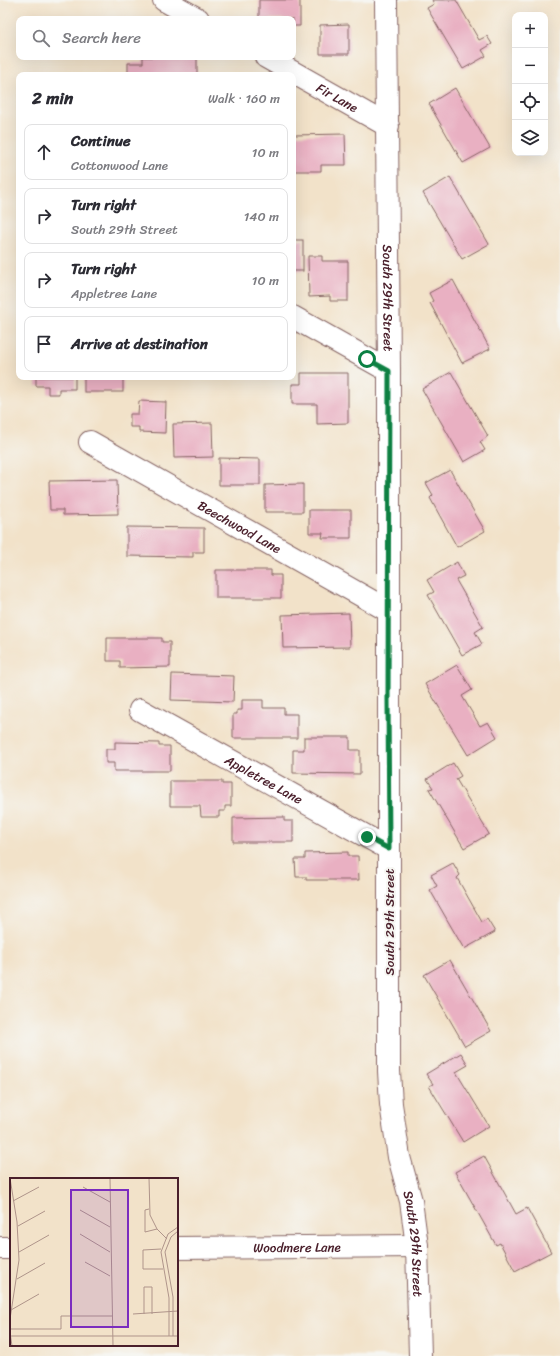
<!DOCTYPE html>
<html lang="en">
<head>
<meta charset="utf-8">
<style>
  :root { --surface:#fff; --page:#f2f2f3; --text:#2b2b33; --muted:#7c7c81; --line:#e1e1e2 }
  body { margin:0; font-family:Sriracha,sans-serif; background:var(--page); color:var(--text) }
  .controls { position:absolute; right:12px; top:12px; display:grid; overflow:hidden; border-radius:8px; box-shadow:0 4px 16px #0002 }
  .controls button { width:36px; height:36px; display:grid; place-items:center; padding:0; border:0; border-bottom:1px solid var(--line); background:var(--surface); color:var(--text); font:20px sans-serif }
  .stop { position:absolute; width:12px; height:12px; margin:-9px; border:3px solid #0b8043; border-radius:50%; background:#fff }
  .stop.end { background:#0b8043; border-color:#fff; box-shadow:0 1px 4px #0008 }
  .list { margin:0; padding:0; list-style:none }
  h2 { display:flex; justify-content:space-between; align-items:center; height:52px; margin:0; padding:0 16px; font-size:17px }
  h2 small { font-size:13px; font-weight:400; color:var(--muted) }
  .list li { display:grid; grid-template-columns:26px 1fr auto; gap:12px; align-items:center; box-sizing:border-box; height:56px; margin:0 8px 8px; padding:0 8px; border:1px solid var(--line); border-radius:8px }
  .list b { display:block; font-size:15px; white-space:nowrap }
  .list p { margin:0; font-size:13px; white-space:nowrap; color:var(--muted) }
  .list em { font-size:13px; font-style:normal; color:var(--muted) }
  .icon { flex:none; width:22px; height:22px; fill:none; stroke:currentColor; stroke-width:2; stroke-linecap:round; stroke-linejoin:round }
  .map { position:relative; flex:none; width:560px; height:1356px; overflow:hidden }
  .search { position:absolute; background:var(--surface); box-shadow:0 4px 16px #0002; left:16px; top:16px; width:280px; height:44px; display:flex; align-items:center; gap:10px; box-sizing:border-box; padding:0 14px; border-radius:8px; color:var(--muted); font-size:15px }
  .panel { position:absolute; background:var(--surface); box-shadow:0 4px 16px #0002; left:16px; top:72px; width:280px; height:308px; border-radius:8px }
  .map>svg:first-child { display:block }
</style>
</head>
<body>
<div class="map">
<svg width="560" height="1356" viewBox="0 0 560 1356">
  <rect width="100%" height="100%" fill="#f6f6f2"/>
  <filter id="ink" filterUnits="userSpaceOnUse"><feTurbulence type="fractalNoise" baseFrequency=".025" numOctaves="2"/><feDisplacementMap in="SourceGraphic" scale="8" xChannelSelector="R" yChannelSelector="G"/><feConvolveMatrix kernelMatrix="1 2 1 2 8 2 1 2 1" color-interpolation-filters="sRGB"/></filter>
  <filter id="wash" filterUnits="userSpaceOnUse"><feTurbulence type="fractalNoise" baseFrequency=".012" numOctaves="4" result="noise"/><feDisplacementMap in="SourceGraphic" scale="16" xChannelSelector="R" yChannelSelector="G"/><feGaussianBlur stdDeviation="0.9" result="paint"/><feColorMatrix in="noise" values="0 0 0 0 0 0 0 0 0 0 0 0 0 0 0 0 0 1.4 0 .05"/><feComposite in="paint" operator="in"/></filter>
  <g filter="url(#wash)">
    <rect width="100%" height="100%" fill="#f2e2c9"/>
    <g id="blocks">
      <g fill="#e9b0c2">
        <polygon points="259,0 300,0 300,26 293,26 293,19 259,19"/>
        <polygon points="432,0 456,0 479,40 487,36 492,44 482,50 486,56 463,69 427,8 434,4"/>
        <polygon points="349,24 349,54 320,54 320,25"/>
        <polygon points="143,57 197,57 197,75 128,75 128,63 143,63"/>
        <polygon points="455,88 490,148 463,163 429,104"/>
        <polygon points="345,134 346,165 321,165 321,171 293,171 293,135"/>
        <polygon points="450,177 489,244 462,259 423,193"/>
        <rect x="293" y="240" width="10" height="31"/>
        <polygon points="308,256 322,256 322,261 348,261 348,301 330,301 330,296 309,297"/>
        <polygon points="453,280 490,349 462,363 430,303 433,301 429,293"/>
        <polygon points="451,372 488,436 480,442 485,450 464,462 422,389"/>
        <polygon points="301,373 348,373 348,423 317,424 317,404 292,404 292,384 301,384"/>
        <polygon points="36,377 75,377 75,389 59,389 59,394 48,394 48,386 36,386"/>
        <rect x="84" y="377" width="39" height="15"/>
        <polygon points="139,401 166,402 165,433 139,432 139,427 130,427 130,414 138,414"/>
        <polygon points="212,423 213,457 174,458 173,424"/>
        <polygon points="219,458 260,459 260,485 219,485"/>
        <polygon points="450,470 485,531 457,547 430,498 433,495 426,483"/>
        <polygon points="117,480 118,514 63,515 63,510 50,510 49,481"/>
        <polygon points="303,484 303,512 265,512 265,485"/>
        <polygon points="309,510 351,510 351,538 322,538 323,533 309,533"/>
        <polygon points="127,527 204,528 204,552 193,552 193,557 127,556"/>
        <polygon points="457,562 464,576 456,580 483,627 475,632 482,644 462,655 428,595 434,592 427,580"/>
        <polygon points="216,570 271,570 271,575 281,575 281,598 216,598"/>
        <polygon points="349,613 350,647 283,648 282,615"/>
        <polygon points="107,638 162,638 162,642 170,642 170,667 120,668 120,661 107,661"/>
        <polygon points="457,665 472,690 462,696 480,726 488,722 497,737 468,755 425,684"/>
        <polygon points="172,674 234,676 233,702 171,700"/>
        <polygon points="242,700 263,700 263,708 284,708 284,714 297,714 297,738 233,738 233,714 237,714 237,710 242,710"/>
        <polygon points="304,737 350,737 350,750 360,750 360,774 293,773 293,750 304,750"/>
        <polygon points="115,742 159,743 159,746 170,746 170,771 114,771 114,763 106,763 106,749 115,749"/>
        <polygon points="453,763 461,776 456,779 489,834 464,848 429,789 433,788 427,779"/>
        <polygon points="170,781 222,781 222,784 231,784 231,806 225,806 225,811 219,811 219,817 201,817 200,806 170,806"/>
        <polygon points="284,817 284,821 293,821 293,842 233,842 233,818"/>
        <polygon points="348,852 348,856 358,856 359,880 306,880 306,877 296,877 295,859 305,859 305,853"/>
        <polygon points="453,863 460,875 457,878 482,922 487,919 495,932 464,949 430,890 437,886 431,875"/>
        <polygon points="450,960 491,1031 465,1046 424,975"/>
        <polygon points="461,1053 468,1065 456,1072 489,1126 463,1142 429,1086 433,1084 426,1074"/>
        <polygon points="484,1156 516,1214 527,1208 551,1252 515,1271 500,1243 496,1245 455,1172"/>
      </g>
    </g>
  </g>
  <g filter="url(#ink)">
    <use href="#blocks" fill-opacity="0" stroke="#856362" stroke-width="1"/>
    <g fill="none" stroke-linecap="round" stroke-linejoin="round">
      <defs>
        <g id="street">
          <polyline points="164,0 198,19"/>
          <path id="s1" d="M386,0L389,371V1071L391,1104L399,1157L411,1201L417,1246L420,1356"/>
          <path id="s2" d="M266,57L388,126"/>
          <polyline points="293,317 389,371"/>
          <path id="s3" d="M90,442L389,611"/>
          <path id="s4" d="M140,710L389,849"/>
          <polyline points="0,1248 11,1248"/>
          <path id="s5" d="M177,1248L417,1246"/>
        </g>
      </defs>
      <use href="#street" stroke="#856362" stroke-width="24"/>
      <use href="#street" stroke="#fff" stroke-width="22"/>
    </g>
  </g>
  <g fill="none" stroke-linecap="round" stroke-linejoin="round" filter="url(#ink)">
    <polyline stroke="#0b8043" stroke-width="5" points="367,359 389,371 388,699 389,849 367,837"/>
  </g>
  <g text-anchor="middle" stroke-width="4" stroke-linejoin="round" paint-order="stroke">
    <g font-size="13" fill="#4a1f2b" stroke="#f6f6f2">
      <text dy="5" stroke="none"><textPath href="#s2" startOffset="82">Fir Lane</textPath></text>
      <text dy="5" stroke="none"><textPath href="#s1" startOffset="298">South 29th Street</textPath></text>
      <text dy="5" stroke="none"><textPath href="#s3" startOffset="172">Beechwood Lane</textPath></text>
      <text dy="5" stroke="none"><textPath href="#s4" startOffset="142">Appletree Lane</textPath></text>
      <text transform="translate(389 922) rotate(-90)" y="5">South 29th Street</text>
      <text dy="5" stroke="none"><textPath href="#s1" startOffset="1246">South 29th Street</textPath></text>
      <text dy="5" stroke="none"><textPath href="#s5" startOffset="120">Woodmere Lane</textPath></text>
    </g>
  </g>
  <g transform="translate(10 1178)">
    <rect width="168" height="168" fill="#f2e2c9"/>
    <path fill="none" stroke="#af948a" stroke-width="1" d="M100,0L103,168M139,0L140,37L147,51L157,61M73,9L100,24M3,23L29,9M139,31L135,32V54L147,51M70,32L100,49M8,48L35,33M70,56L100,74M151,71L133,72V91H153M9,74L39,57M75,84L100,98M7,101L35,85M1,132L29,116M123,136L168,133M134,136V109H142V136M0,141L9,82L7,44L0,0M0,151H51V138H103M0,154L2,168M0,158H168M159,158V120L151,74L158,56L168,49M163,158V119L155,74L161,59L168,53"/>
    <path fill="#7b2cbf" fill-opacity="0.15" stroke="#7b2cbf" stroke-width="2" d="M61,12H118V149H61Z"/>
    <rect width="168" height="168" fill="none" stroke="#4a1f2b" stroke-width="2"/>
  </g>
</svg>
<div class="controls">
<button>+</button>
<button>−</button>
<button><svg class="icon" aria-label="locate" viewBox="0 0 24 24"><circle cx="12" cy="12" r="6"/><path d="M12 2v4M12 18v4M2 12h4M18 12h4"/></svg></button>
<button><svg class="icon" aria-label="layers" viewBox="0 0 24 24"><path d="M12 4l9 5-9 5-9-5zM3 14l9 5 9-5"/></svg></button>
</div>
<div class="stop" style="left:367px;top:359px"></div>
<div class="stop end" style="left:367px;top:837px"></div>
<div class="search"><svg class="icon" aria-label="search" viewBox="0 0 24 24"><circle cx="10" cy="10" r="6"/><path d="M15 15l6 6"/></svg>Search here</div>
<section class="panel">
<h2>2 min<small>Walk · 160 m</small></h2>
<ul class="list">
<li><svg class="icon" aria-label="ahead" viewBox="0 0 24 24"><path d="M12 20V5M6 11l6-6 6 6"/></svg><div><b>Continue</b><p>Cottonwood Lane</p></div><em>10 m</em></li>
<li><svg class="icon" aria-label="right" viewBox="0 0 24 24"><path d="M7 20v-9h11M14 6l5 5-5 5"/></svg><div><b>Turn right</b><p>South 29th Street</p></div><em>140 m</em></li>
<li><svg class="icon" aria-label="right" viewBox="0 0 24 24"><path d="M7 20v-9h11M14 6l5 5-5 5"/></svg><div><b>Turn right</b><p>Appletree Lane</p></div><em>10 m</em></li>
<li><svg class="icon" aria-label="arrive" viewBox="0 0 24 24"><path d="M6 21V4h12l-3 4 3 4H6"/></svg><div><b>Arrive at destination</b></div></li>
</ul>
</section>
</div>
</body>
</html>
